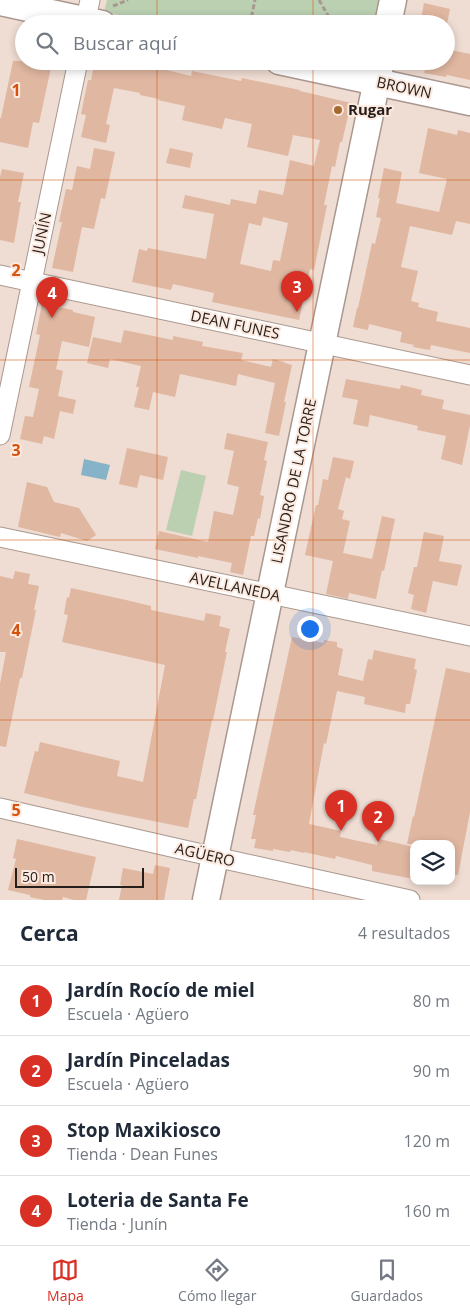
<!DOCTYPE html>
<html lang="es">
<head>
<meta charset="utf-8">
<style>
  :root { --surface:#fff; --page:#f2f2f3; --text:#1f2937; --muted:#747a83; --line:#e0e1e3; --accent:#d93025 }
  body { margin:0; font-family:"Open Sans",sans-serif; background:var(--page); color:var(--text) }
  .controls { position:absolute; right:15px; bottom:15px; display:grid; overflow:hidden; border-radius:10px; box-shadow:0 2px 8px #0003 }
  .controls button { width:45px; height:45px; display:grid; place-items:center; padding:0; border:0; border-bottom:1px solid var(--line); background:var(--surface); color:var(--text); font:25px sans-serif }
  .scale { position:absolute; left:15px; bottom:12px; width:129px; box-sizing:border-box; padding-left:5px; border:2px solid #251e1a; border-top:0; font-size:14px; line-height:18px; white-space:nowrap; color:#251e1a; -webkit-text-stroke:4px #fce9df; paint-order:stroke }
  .you { position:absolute; left:309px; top:628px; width:18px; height:18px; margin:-12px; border:4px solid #fff; border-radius:50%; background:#1a73e8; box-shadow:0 0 0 8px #1a73e833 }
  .badge { display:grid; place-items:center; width:32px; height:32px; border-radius:50%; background:var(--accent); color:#fff; font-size:16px; font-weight:700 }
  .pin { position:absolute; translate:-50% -41px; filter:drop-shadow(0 1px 2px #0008) }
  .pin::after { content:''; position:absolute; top:26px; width:18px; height:15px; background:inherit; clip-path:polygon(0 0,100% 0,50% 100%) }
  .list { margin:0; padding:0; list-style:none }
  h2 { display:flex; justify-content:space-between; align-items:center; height:65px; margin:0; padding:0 20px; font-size:21px }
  h2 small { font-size:16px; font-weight:400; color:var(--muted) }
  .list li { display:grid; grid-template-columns:32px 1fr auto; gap:15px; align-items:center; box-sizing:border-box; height:70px; padding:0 20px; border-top:1px solid var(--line) }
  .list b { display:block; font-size:19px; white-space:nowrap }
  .list p { margin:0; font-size:16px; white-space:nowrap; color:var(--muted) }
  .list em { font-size:16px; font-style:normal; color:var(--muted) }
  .icon { flex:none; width:28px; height:28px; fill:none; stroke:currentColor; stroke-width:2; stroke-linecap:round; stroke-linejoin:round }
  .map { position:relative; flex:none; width:470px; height:900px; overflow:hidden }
  .search { position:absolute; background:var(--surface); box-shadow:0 2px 8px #0003; left:15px; right:15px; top:15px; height:55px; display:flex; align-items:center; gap:12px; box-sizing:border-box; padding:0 18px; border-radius:28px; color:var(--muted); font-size:19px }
  .sheet { height:345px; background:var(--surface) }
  nav { display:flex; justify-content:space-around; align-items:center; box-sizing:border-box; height:70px; border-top:1px solid var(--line); background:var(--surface); font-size:14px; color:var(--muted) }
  nav a { display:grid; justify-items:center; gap:2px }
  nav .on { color:var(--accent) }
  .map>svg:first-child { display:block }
</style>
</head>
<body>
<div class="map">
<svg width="470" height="900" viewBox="0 0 470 900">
  <rect width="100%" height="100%" fill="#efdcd2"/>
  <g fill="#bbd0b1">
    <polygon points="107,0 381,0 376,24 159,24 104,12"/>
    <polygon points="181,470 206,476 192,536 166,530"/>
  </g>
  <polygon fill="#86b3c7" points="84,459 110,465 106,480 81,475"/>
  <g fill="#e0b7a1" fill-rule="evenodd">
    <polygon points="424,3 450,9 447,24 420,24"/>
    <polygon points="446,49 470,54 470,80 447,75 446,77 424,73 425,70 413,67 414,61 446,61"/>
    <polygon points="13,61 44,61 52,63 39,123 33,122 28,148 0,142 0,118 1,118"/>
    <path d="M95,61H130L191,76L192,71L241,81L242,78L300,90V91L351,103L342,142H340L335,167L332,166L324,205H327L314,270L310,269L299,320L212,302L214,293L173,284L171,290L132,282L139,249L147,251L148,248L206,259L214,214L182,208L185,195L230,205L231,199L256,204L259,190L283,195L290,160L314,166L320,140L293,135L288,156L247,147L252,124L225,118L222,129L182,120L185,106L158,100L159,99L140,95V93L114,88L106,124L110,125L106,143L81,137L86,115L81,114L88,80H91ZM263,217L288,223L280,261L273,260L271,271L240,264L249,223L261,226Z"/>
    <polygon points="428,128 457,135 458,130 470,133 470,224 456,221 452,235 410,226 401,267 418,271 411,301 419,303 418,307 438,312 436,321 470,328 470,353 431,345 430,350 413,347 414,345 400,342 402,332 369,324 368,330 353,327 357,308 358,308 372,243 375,244 381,218 376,217 380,198 378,198 384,168 402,172 396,203 439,212 447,179 419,173"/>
    <polygon points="94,148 115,152 105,199 101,198 94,229 82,227 73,272 52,268 62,222 59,222 66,189 72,190 77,166 90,169"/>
    <polygon points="170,148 193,153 190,168 166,163"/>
    <polygon points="2,169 24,173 18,202 21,202 14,243 0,240 0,177"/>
    <polygon points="42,304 73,310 73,312 95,317 89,347 62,341 56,369 63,371 58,396 76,400 73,414 60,411 54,439 44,436 42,444 20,439 25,416 33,417 39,389 29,387 40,335 36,334"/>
    <polygon points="124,330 173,340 173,336 203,342 202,346 243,353 241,360 271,367 273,359 284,362 285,363 292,365 284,402 286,402 279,436 265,433 275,383 238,374 236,386 180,374 175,397 153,392 149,410 134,407 139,387 136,387 141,366 110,359 108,368 87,363 93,337 121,343"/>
    <polygon points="346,379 400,389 401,385 422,390 421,395 444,400 442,409 470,415 470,425 462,465 441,459 446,436 417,430 418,426 370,415 368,427 353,424 358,400 342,397"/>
    <polygon points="227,433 268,442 264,460 267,461 260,495 264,496 260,519 258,518 254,536 251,536 243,575 230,572 232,563 198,556 198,558 155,549 159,531 208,542 214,511 233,515 239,487 227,484 234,451 224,449"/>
    <polygon points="127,448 168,457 163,480 140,475 137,488 119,484"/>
    <polygon points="333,457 354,461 350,479 346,477 338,509 344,511 342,519 350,521 343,553 372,559 382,516 395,519 384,571 382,570 376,599 349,593 348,599 326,594 333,561 305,555 316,505 318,505 323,479 328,480"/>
    <polygon points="27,482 47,487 54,502 79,508 96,535 87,541 61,533 60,537 18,527"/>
    <polygon points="424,532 444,536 439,561 462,565 457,586 433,581 426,613 411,609 414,595 408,593 414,567 417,567"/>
    <polygon points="15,571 30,574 28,584 39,586 34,610 36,610 30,639 22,678 20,678 6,747 0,746 0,684 6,652 0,652 0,576 13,579"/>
    <polygon points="71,588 126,600 151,606 151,610 204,621 206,613 221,616 219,626 230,629 225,652 227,652 221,681 213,720 212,720 196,799 194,799 188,828 83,807 24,793 35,751 38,752 40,742 120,761 117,776 143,782 165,665 62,642 68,615 64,614 67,597 69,598"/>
    <polygon points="292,637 324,643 324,640 337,642 337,647 343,649 338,675 363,681 368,659 372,660 374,650 416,659 414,669 417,670 410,704 406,704 405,713 364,704 365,697 337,691 326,744 324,743 309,824 341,831 340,837 377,845 379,839 414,847 414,879 372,871 372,865 336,856 335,859 304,852 304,853 291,850 290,852 273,849 273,851 254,848 256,839 251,839 256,815 253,815"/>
    <polygon points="446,668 470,673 470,812 458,875 451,875 451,844 407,844 413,816 414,817"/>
    <polygon points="17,839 96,857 86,900 74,900 63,897 62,900 44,900 30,897 30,895 8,890 16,859 13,858"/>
    <polygon points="155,865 170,868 164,900 119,900 122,885 120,885 123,868 153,874"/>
  </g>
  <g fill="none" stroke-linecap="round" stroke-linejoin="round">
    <defs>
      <g id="street">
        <polyline points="85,24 90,0"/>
        <polyline points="0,275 470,375"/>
        <polyline points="0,435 78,61"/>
        <polyline points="0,537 470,636"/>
        <polyline points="0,808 215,857 410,900"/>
      </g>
      <g id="secondary">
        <polyline points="0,2 102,24"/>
        <polyline points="388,24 393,0"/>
        <polyline points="279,61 470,102"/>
        <polyline points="206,900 381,61"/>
      </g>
    </defs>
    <use href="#street" stroke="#aa988f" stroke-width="21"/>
    <use href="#secondary" stroke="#aa988f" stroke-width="29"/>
    <g stroke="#a79890" stroke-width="3" stroke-dasharray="5 2.5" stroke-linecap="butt">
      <polyline points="319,0 333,24"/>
      <polyline points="113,6 128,0"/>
      <polyline points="250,24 255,0"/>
    </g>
    <use href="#street" stroke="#fff" stroke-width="19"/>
    <use href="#secondary" stroke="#fff" stroke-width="26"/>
  </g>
  <path fill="none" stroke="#d4530d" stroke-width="1" stroke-opacity="0.55" d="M157,0V24M313,0V24M157,61V900M313,61V900M0,180H470M0,360H470M0,540H470M0,720H470"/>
  <circle fill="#a6692d" stroke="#fce9df" stroke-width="2" cx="338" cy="110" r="5"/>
  <g text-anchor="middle" stroke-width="4" stroke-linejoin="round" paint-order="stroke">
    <g font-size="15" fill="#251e1a" stroke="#fce9df">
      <text transform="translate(404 88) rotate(12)" y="5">BROWN</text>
      <text transform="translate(42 233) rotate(-78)" y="5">JUNÍN</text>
      <text transform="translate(235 325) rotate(12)" y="5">DEAN FUNES</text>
      <text transform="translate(294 481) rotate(-78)" y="5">LISANDRO DE LA TORRE</text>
      <text transform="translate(235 587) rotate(12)" y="5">AVELLANEDA</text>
      <text transform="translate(205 855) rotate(13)" y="5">AGÜERO</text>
    </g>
    <g font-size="15" font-weight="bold" fill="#251e1a" stroke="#fce9df" text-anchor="start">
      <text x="348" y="115">Rugar</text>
    </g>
  </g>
  <g font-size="16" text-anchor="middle" font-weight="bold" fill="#d4530d" stroke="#fce9df" stroke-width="4" stroke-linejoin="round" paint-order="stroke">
    <text x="16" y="96">1</text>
    <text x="16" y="276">2</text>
    <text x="16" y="456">3</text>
    <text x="16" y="636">4</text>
    <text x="16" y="816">5</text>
  </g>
</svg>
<div class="controls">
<button><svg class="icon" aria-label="layers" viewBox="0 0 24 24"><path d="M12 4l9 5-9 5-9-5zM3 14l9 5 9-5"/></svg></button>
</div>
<div class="scale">50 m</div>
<div class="you"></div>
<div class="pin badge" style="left:341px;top:831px">1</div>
<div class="pin badge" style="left:378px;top:842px">2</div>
<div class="pin badge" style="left:297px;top:312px">3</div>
<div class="pin badge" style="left:52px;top:318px">4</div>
<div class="search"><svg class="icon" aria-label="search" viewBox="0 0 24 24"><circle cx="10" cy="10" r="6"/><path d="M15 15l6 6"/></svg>Buscar aquí</div>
</div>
<section class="sheet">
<h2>Cerca<small>4 resultados</small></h2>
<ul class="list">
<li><span class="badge">1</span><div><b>Jardín Rocío de miel</b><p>Escuela · Agüero</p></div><em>80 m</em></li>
<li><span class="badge">2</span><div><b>Jardín Pinceladas</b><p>Escuela · Agüero</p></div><em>90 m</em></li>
<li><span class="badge">3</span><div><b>Stop Maxikiosco</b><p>Tienda · Dean Funes</p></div><em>120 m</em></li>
<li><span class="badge">4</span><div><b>Loteria de Santa Fe</b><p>Tienda · Junín</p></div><em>160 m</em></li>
</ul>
</section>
<nav>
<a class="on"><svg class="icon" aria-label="map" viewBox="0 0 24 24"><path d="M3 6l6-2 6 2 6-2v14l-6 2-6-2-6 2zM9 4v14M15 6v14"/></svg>Mapa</a>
<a><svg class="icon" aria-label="directions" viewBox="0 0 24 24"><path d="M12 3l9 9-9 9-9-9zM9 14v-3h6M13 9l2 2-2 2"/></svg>Cómo llegar</a>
<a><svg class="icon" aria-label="saved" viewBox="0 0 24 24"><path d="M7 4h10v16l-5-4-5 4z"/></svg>Guardados</a>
</nav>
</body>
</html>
